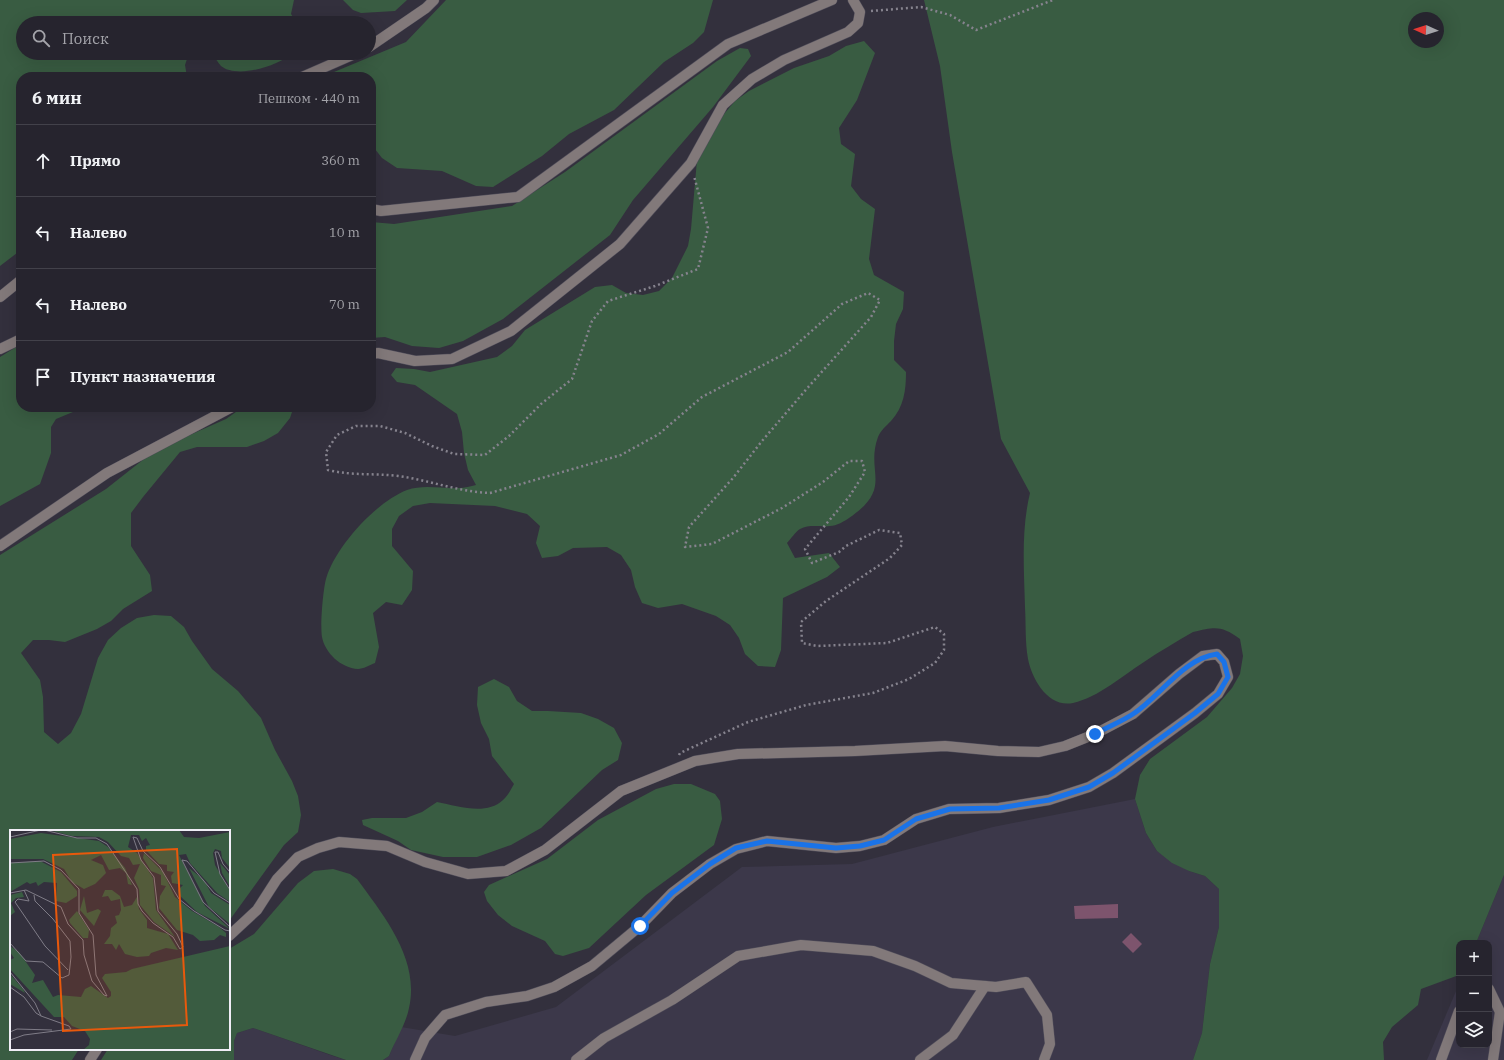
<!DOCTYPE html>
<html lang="ru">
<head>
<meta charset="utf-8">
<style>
  :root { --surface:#26242e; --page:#32303a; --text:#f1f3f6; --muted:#a4a4aa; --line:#42414a }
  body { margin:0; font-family:"IBM Plex Serif",serif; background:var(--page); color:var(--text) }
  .controls { position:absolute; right:12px; bottom:12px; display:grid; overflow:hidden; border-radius:8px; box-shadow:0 4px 16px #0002 }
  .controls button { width:36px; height:36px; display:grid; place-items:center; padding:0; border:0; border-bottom:1px solid var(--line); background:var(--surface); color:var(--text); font:20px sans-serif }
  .compass { position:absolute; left:1408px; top:12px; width:36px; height:36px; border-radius:50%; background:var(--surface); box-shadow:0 4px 16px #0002; rotate:273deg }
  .stop { position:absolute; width:12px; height:12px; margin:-9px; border:3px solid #1a73e8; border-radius:50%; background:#fff }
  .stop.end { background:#1a73e8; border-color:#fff; box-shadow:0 1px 4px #0008 }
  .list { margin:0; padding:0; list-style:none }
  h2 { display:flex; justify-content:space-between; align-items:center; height:52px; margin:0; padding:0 16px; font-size:17px }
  h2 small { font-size:13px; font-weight:400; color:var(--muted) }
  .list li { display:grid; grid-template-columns:26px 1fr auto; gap:12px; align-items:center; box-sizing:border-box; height:72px; padding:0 16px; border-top:1px solid var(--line) }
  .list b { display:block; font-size:15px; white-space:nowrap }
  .list em { font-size:13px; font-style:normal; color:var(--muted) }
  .icon { flex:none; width:22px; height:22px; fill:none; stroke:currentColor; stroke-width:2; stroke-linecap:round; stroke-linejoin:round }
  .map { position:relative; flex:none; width:1504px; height:1060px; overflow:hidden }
  .search { position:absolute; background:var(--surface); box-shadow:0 4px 16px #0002; left:16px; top:16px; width:360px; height:44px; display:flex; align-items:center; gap:10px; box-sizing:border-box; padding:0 14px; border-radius:22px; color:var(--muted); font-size:15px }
  .panel { position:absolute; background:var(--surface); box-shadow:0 4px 16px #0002; left:16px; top:72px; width:360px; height:340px; border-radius:16px }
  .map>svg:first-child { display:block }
</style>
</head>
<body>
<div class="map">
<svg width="1504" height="1060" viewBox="0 0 1504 1060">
  <rect width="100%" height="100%" fill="#33303d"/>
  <g fill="#3c384a">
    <polygon points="1135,799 1146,833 1157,851 1189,871 1205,876 1219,889 1219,927 1210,964 1202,1033 1193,1060 383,1060 389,1056 401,1027 455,1036 556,1007 742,867 852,864 993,827"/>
    <polygon points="1504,875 1504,1060 1427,1060 1459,984 1459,1045 1489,1045 1489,943 1476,943"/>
    <polygon points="253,1028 333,1056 346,1060 234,1060 234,1041 237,1033"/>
  </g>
  <g fill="#395c42" fill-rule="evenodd">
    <polygon points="0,0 294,0 291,14 297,23 23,23 23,53 189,53 185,65 187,77 21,77 21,247 17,253 0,266"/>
    <polygon points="343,0 407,0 395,11 361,13 353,10"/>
    <polygon points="446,0 713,0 704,32 693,43 664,62 614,110 569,134 542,156 493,187 476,186 442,171 397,168 382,158 371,144 371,77 322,77 406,42"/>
    <path d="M924,0H1504V875L1476,943H1459V975L1421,989L1418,1005L1392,1027L1383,1042L1384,1060H1193L1202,1033L1210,964L1219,927V889L1205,876L1189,871L1172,863L1157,851L1146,833L1135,799L1140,775L1150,759L1207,717L1232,688L1240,674L1243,656L1240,639C1221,625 1215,627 1193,632C1176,642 1160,651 1144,662C1122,676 1099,697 1073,703C1048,708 1032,679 1028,659C1025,642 1026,624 1025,607C1024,569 1021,530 1030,493L1001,439L952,152L940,66ZM1414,18H1438V42H1414Z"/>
    <path d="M864,41L875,53L857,100L839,128L841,144L855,154L851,186L861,199L875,209L869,259L874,275L904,292L903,309L896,324L894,341V360L906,372C906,390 904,407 891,421C886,426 881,430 878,437C865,473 894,487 849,518C845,521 836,526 830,526C820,527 809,524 800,529C795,532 791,539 787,543L795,558L829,553L840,567L827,577L783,598L781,650L775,667L758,666L745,654L739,638L730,625L716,616L682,604L658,608L642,603L635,587L631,570L621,555L607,547L573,548L558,556L542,558L536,543L540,526L527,514L495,506L430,503L413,506L399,516L392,529V546L413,571L412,590L402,605L386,602L373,613L379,647L375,663C370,665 363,669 358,669C341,668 325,653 322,637C320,626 323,590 326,579C335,547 376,502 407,490C424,484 442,489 459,488C464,488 471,486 476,485L468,470L464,453L462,432L457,414L415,385L397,382L391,375L396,368L414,369L430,372L497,357L512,346L525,330L595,287L612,285L626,293L643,295L659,291L672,278L688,246L691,229L697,160L724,114L735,101L749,91L794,68L829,56L846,46Z"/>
    <polygon points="740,48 748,49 751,56 713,107 633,200 610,235 503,319 463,341 439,348 412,346 385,337 371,338 371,222 394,224 512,206 565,172 717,61"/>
    <path d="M212,53H292C279,66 237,79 221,66C218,63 215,57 212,53Z"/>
    <polygon points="21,344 21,407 85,407 56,419 51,427 51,453 40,484 0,506 0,357"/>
    <polygon points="243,407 291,407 293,409 290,418 278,433 264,441 247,447 197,447 180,452 143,497 131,513 131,546 150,575 152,591 123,609 111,621 97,629 65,642 49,640 33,640 21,653 40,680 43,697 44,732 58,744 71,733 81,714 98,658 108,640 121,628 137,618 154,615 171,616 184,627 192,641 212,669 238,691 261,718 275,750 292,781 298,796 301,815 298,832 284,845 229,921 229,831 11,831 11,1049 79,1049 72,1060 0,1060 0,555 106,489 144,459 167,445 226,419"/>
    <path d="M494,679L509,687L517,701L532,711H548L581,713L598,719L614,728L622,743L618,760L602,770L541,828L511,845L477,857H443L411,850L398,841L363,825L362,820L372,818H406L422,812L437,802C458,806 486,816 503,800C508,796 511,789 514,784L492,756L489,739L481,723L477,705L478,687Z"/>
    <polygon points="674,784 691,784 715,794 720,801 722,819 714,845 646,895 589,948 563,956 555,954 545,941 512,926 498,915 487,901 484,892 489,885 547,859 598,820 656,789"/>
    <path d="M333,869L350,874L357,879C384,916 420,959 409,1008C406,1024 395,1041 389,1056L383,1060H346L253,1028L237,1033L234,1041V1060H101L108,1049H229V949L254,934L298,883L314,871Z"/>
  </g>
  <g fill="#7d546d">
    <polygon points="1118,904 1118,918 1075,919 1074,906"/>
    <polygon points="1131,933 1142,944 1133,953 1122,942"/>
  </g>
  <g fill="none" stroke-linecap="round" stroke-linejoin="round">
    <defs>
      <g id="minor">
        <polyline points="369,47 426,8 434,0"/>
        <polyline points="302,77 357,53"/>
        <polyline points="371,209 381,211 518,197 728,44 832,0"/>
        <polyline points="0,297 21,280"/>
        <polyline points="0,349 21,339"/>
        <polyline points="371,354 378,353 415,361 452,359 511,331 620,244 691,163 723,105 752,79 784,60 848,32 858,23 860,12 853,0"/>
        <polyline points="0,546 107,473 232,407"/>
        <polyline points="229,936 257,910 277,879 298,857 318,848 339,842 387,846 425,862 468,874 506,871 545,850 621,791 695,761 738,754 855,751 945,746 998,751 1039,752 1065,746 1095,734 1133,714 1179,674 1203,656 1217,654 1224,662 1228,677 1218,694 1195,713 1113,773 1089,787 1049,800 999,808 949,809 916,819 884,840 860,846 836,848 767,841 736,849 710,864 672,893 640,926 592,966 554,987 527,996 486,1002 445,1015 425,1038 415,1060"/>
        <polyline points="1489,989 1500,1012 1493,1060"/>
        <polyline points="90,1060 97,1049"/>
        <polyline points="576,1060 604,1038 672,1000 738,956 801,945 873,951 915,966 951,983 996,987 1026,982 1047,1015 1050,1044 1044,1060"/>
        <polyline points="920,1060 953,1035 985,986"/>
        <polyline points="1441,1060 1459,1011"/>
      </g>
    </defs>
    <use href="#minor" stroke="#514e5b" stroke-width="11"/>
    <g stroke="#86838e" stroke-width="2.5" stroke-dasharray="2 3" stroke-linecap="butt">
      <polyline points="871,11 921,7 950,15 976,30 1053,0"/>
      <path d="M679,755L680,753L748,722L806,705L873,693L909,679L935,663L944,650V634L935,627L887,643L817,646L802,643L801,622L826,601L890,558L902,545L900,533L879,530L846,546L839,552L812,563L805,549L849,497L865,472L862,461H849L823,482L782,508L712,544L685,547L689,527L733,478L762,441L810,385L871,317L880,300L868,293L842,304L788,352L702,397L659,434L621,455L490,493C459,492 429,480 398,476C373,473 353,476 328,470L326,452L337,435L356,426H380L405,433L432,446L454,454L485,455L509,436L541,404L572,379L592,321L608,301L655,286L698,269L708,228L694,176"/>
    </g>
    <use href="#minor" stroke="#82797a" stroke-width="10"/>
  </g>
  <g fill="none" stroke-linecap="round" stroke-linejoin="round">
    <path stroke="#1a73e8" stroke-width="5" d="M640,926L672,893L710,864L736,848L767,841L836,848L860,846L884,840L916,819L950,809L999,808L1049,800L1089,787L1113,773L1195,713L1218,694L1228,677L1224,662L1217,654C1182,659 1161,696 1133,714C1121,722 1107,727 1095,734"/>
  </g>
  <g transform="translate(10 830)">
    <rect width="220" height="220" fill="#33303d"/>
    <path d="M39,0H169L174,7L189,8L220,2V38L212,28L211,21L205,19L203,23L205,35L220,61V72L207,63L180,33L176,24L169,25L195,76L220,99L187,82L169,65L168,60L173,55L162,53L161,46L164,42L157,41V35L149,34L136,20V16L140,15L136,8L132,11L129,5H121L118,17L127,23L143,48L146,80L165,107L144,92L130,75L129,59L124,48L130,34L123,35L119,28L111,26L98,12L89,7L62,6ZM31,3L89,11L98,17L115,38L122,55L118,54L116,43L110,38L99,40L91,25L81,30L93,35L96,43L85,54L74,59L62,52L54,39L33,29H0V9ZM134,23L153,42L165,67L182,81L209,97L216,103V107L210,105L204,110L190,111L183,105L167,100L149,78L150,66L156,56L151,55V45L141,41L133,28ZM30,31L51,42L67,61V66L56,73L46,71L47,53L34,52L28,56L26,52L20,54L17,52L0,62V33ZM210,33L220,45V57L212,43ZM179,38L194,50L201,63L220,75V94L199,77ZM95,60H102L110,66L114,77L122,75L127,67L129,79L137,90V98L158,104L168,120L156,118L141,123L139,126L127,127L115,124L109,114L106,120L102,114H94L100,106L101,98L107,93L105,86L109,85L111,80L110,69L101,71L98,66L92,67ZM12,62L14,67L6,68L1,73L5,82L0,86V65ZM74,66L77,83L88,79L91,81L84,96L70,80ZM67,81L79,100L78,108H73L60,93L59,90ZM0,116L9,122L25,145L22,153L33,150L43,167L48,165L71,167L75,159L81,156L98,168L101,166V162L92,148L95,144L116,142L122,139L220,116V220H73L79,215L80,209L75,201L62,196L54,187H44L0,139V130L4,128L0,122ZM0,144L13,159L15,163L0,154Z" fill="#395c42"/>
    <path fill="none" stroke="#7f7c87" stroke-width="1" d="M34,0L67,8H86L97,14L127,59L128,74L132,81L143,93L163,107L170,119L173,117L167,104L148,81L144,47L131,30L123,7L127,8L133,21L150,37L169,69L184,81L215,100L220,101M0,7L31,0M0,33L34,31L51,40L69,59V83L83,105L86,145L97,166L94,165L82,151L74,125L73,110L58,94L51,77L16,60L0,63M220,42L213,34L208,22H205L210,44L220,60M14,60L19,71L8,69L5,72L7,75L35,116L58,140M220,73L204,63L177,31L172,30L193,72L220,97M0,113L16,131L33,132L52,148L59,145L61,127L60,111L43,89L25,71L24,65M0,142L25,173L31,186L26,183L14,167L0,157M0,202L7,199L42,200M0,210L14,205L61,199L59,196L31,186"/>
    <path fill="#e8590c" fill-opacity="0.15" stroke="#e8590c" stroke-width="2" d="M167,19L177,195L53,201L43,25Z"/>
    <rect width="220" height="220" fill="none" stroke="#f0eef6" stroke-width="2"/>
  </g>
</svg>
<div class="controls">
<button>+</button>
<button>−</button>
<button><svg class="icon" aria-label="layers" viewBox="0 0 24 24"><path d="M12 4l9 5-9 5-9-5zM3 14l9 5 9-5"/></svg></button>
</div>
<svg class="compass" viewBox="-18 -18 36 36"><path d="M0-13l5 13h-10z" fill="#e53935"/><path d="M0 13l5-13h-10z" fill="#a4a4aa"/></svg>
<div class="stop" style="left:640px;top:926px"></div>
<div class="stop end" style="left:1095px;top:734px"></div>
<div class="search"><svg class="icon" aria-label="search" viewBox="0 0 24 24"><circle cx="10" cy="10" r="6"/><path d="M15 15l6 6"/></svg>Поиск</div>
<section class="panel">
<h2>6 мин<small>Пешком · 440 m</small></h2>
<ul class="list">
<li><svg class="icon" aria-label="ahead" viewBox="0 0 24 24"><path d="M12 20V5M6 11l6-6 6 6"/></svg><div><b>Прямо</b></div><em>360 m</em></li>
<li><svg class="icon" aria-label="left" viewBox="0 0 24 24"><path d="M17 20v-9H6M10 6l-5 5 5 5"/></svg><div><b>Налево</b></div><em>10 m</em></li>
<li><svg class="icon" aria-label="left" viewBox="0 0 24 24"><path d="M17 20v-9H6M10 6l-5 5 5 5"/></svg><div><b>Налево</b></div><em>70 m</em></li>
<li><svg class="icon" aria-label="arrive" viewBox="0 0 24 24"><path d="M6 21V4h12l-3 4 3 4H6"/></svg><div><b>Пункт назначения</b></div></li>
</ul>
</section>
</div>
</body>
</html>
